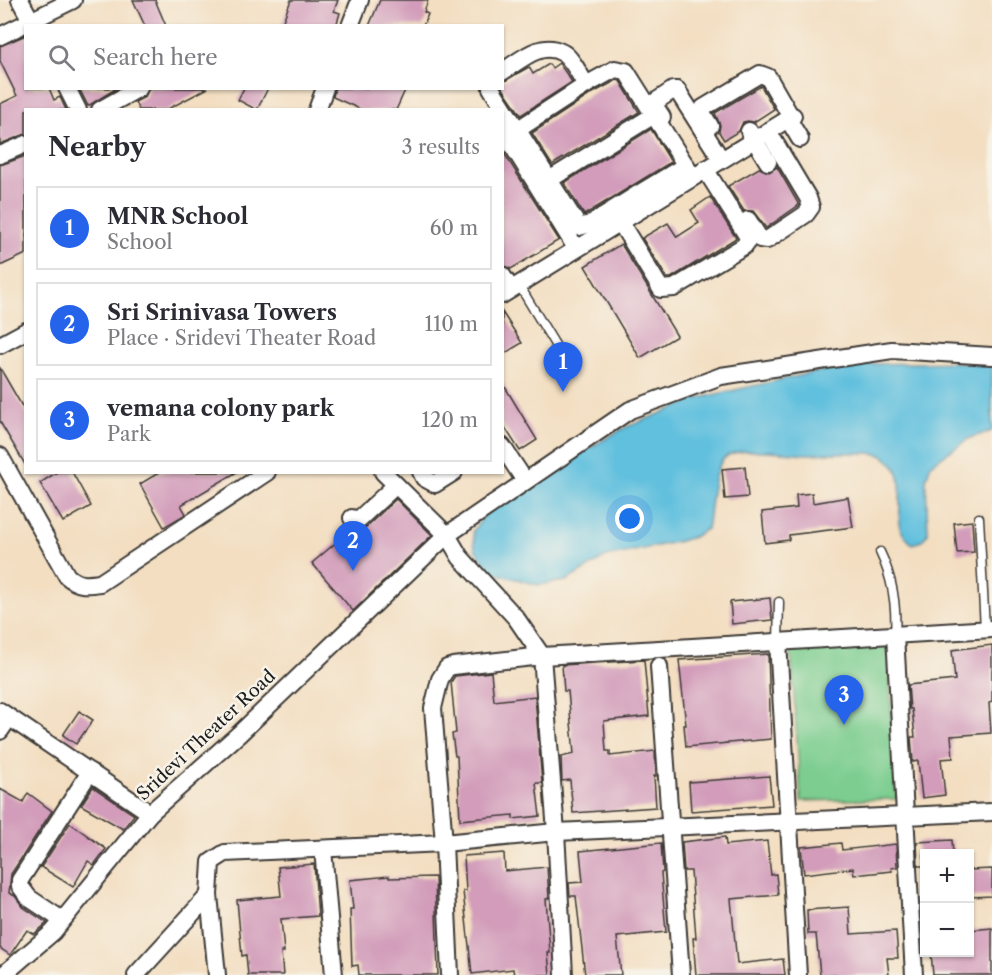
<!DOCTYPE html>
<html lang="en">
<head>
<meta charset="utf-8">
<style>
  :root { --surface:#fff; --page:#f2f2f3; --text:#2b2b33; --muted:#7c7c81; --line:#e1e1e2; --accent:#2563eb }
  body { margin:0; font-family:"Libre Caslon Text",serif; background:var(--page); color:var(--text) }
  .controls { position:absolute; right:18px; bottom:18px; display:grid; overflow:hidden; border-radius:0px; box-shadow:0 2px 4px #0004 }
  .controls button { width:54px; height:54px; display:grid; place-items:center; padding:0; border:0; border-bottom:2px solid var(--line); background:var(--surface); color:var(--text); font:30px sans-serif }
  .you { position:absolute; left:630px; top:519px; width:21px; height:21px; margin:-15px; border:4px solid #fff; border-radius:50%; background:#1a73e8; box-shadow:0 0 0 9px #1a73e833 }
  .badge { display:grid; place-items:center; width:39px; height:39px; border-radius:50%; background:var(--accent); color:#fff; font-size:20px; font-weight:700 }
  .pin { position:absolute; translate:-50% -50px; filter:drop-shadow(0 2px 3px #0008) }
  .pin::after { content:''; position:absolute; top:32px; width:21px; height:18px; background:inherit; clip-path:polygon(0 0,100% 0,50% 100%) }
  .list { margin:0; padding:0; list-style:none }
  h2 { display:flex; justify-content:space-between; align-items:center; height:78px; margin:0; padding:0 24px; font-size:26px }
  h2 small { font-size:20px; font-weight:400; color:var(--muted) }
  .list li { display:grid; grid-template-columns:39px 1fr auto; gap:18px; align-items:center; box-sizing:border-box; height:84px; margin:0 12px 12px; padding:0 12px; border:2px solid var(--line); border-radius:0px }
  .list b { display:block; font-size:22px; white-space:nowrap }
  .list p { margin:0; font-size:20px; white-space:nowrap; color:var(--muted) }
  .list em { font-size:20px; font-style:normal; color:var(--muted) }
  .icon { flex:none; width:33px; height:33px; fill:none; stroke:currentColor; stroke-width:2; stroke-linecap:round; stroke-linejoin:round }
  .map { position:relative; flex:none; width:992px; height:975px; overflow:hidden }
  .search { position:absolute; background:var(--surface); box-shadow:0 2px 4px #0004; left:24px; top:24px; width:480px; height:66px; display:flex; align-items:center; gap:15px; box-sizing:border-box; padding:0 21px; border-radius:0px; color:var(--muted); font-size:22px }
  .panel { position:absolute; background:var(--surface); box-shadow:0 2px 4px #0004; left:24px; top:108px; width:480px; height:366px; border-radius:0px }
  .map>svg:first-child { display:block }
</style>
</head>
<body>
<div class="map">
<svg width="992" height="975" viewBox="0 0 992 975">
  <rect width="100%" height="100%" fill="#f7f3e8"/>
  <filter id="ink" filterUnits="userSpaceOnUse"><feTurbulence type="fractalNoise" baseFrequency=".0167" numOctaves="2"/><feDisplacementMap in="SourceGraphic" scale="12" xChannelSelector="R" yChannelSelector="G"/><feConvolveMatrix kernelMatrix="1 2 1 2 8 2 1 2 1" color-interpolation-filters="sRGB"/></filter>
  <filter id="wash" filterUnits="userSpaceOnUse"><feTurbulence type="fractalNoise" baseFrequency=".008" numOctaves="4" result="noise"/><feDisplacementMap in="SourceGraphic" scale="24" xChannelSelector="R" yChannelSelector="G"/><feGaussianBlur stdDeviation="1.35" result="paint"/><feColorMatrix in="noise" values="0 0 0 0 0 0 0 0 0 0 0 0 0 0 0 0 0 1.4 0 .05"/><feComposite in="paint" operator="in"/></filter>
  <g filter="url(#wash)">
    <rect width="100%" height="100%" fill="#f3dec1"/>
    <polygon fill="#7bcd8f" stroke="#4c7456" stroke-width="1.5" points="888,638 896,799 801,801 791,651"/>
    <path fill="#60c0de" stroke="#3e6e7d" stroke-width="1.5" d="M955,362L992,365V431L970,438L931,464L926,480L928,533L922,541L912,544C908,540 903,535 901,530C896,510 907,479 892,463C889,461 884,456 881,455C866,450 826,454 808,454C790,453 741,446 727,456C711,466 711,510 707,529L693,537L680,541L606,557L566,581L538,585L491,572L475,549L473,531L486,513L558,466L624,428L699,398L843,366L875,364Z"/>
    <g id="blocks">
      <g fill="#d29cba">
        <polygon points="133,0 155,0 166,26 145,26"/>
        <polygon points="291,0 338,0 334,11 340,13 336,26 281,26"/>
        <polygon points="380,0 428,0 424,12 428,14 423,26 369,26"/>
        <polygon points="26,35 26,88 49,88 54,100 60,97 66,110 26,110 26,134 0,144 0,104 17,96 0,61 0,46"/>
        <polygon points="559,63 572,82 521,115 502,87 502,82 529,67 533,74 549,64 552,68"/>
        <polygon points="617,80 620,81 639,112 552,165 532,133 591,94"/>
        <polygon points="761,86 774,109 754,122 748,121 743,122 739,131 724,140 719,132 720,125 715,113"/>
        <polygon points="79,88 117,88 88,106"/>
        <polygon points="149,88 208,88 166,110 139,110 135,102 145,97"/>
        <polygon points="244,88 268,88 257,110 238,100"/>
        <polygon points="335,88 406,88 396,110 362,110 333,97"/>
        <polygon points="651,129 671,162 584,215 564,183"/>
        <polygon points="502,150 559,240 511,269 502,265"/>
        <polygon points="26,156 26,254 0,266 0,165"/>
        <polygon points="777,167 799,205 766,228 753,211 744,211 728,186 759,168 769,172"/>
        <polygon points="710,197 736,238 671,278 667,278 642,238 668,223 677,237 699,223 691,210"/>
        <polygon points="621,244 677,336 640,358 585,266"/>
        <polygon points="502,312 522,343 502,355"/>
        <polygon points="0,368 26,413 26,466 0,422"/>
        <polygon points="502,382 537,440 520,451 502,423"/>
        <polygon points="745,467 748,497 725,499 722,469"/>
        <polygon points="57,472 72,472 91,506 63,522 40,483"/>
        <polygon points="160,472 237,472 181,505 186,514 164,527 140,484"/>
        <polygon points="812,493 813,503 848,497 853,527 789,535 789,540 765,543 762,512 797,508 796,495"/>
        <polygon points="396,499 432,535 353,611 312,563 352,529 360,530 365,528"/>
        <polygon points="972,521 974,552 957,553 954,523"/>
        <polygon points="770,598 772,620 732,624 730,602"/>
        <polygon points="992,645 992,702 989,703 991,733 951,736 953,758 941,759 945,795 922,798 918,761 913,762 911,737 915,737 912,709 910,709 908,685 955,680 952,650"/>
        <polygon points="768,654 771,739 686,747 684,725 686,725 679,660"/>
        <polygon points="644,660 649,716 604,721 606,751 610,751 610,756 655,751 656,776 654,776 656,807 573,813 570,780 562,781 561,757 574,754 568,691 564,691 562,665"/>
        <polygon points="491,672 494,701 535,696 542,783 536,783 540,816 513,819 513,815 460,820 457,756 455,756 452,734 456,733 451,682 455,676"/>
        <polygon points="79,711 93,720 76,744 63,735"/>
        <polygon points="769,776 772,805 691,811 689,782"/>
        <polygon points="93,787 134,815 123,829 81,805"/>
        <polygon points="0,789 23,802 28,793 52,811 11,874 9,893 15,896 23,907 47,923 34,934 27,930 10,955 0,948"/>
        <polygon points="70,823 106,849 94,865 88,861 73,887 41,867"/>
        <polygon points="725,837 726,845 767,841 771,875 776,874 778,895 731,899 737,964 783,959 785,975 696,975 693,938 696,938 691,871 684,871 682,842"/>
        <polygon points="952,840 953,854 924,854 924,866 918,866 917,842"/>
        <polygon points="661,843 663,872 661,873 666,932 617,937 621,975 585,975 576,896 570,896 569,883 583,882 580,851"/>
        <polygon points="841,843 842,850 896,844 897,867 891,868 892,871 854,875 853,868 804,874 801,847"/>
        <polygon points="504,853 505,871 547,867 549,898 546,899 550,953 548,953 550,975 514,975 513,969 472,974 463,891 466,891 464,856"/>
        <polygon points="314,864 318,916 281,919 284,952 281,952 283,975 248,975 246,955 242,956 237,900 281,896 278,867"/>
        <polygon points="992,869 992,896 969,897 969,870"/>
        <polygon points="389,876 389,878 435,877 438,975 359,975 358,965 352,966 350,909 353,909 350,880"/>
        <polygon points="849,907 851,934 896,931 898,958 887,958 889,975 820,975 816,934 808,934 807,910"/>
        <polygon points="992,928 992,975 933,975 931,952 973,952 970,930"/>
      </g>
    </g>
  </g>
  <g filter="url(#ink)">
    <use href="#blocks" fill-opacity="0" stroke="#3c3935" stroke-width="1.5"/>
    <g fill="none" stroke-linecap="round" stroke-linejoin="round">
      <defs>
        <g id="service">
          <polyline points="519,285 557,348"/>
          <polyline points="979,518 985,629"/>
          <path d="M880,552C893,579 897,605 895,635"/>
          <polyline points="778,642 779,602"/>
        </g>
        <g id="minor">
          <polyline points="20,0 34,26"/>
          <polyline points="350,26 360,0"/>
          <polyline points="0,36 73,0"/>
          <path d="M502,72C521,60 541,40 563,53C571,57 581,77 586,85L615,69L626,71L693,177"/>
          <polyline points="67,88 78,110"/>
          <polyline points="491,88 579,227 590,224 638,194 644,207"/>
          <polyline points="100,110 139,88"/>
          <polyline points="317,110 325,88"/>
          <polyline points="662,117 654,105 655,102 673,90 677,90 721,159"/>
          <polyline points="788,119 800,139"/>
          <polyline points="710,126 702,113 703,108 760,74 768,77 791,117"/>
          <polyline points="502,129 576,248"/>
          <polyline points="517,130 586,85"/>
          <polyline points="749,131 768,162"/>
          <polyline points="0,155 26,144"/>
          <polyline points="549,180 654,115"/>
          <polyline points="638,194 686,165"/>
          <polyline points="748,220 760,239 767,240 806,214 811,207 808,198 768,131"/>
          <polyline points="620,222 661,289 674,288 744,246 749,239 705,169"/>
          <polyline points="502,275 511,289"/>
          <polyline points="502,295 793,116"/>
          <polyline points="0,345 26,331"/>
          <polyline points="502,446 525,481"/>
          <path d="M0,456L67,576C78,586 86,585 100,583L267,472"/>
          <polyline points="383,472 447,535 460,557 516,618 542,656 556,832 564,975"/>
          <polyline points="421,472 424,478 435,484 454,472"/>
          <polyline points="352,518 358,520 396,485"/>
          <polyline points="895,635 914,975"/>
          <polyline points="778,642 798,975"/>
          <polyline points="659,666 681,975"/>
          <polyline points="0,711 150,813"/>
          <polyline points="0,731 9,718"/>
          <polyline points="323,849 334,975"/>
          <polyline points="62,920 29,898 20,886 20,880 90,772"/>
          <polyline points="3,975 53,932 150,813 239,734 447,535 630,410 721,376 826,360 892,350 992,356"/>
          <polyline points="136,975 209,895"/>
          <polyline points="217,975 209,895 211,862 225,853 444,843 556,832 992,812"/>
          <polyline points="450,975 444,843 433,708 440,679 447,668 453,666 542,656 992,629"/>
        </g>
      </defs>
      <use href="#service" stroke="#3c3935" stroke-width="11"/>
      <use href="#minor" stroke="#3c3935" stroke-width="20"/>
      <use href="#service" stroke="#fff" stroke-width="8"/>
      <use href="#minor" stroke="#fff" stroke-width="16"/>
    </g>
  </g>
  <g text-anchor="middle" stroke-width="5" stroke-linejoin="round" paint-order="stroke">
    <g font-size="18" fill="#1c1c1c" stroke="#f7f3e8">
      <text transform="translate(206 735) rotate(-43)" y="6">Sridevi Theater Road</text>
    </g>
  </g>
</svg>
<div class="controls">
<button>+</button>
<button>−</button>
</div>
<div class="you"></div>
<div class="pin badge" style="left:563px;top:392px">1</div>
<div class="pin badge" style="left:353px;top:571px">2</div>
<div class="pin badge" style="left:844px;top:725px">3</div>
<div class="search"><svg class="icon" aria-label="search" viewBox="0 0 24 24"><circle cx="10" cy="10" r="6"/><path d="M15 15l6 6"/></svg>Search here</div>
<section class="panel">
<h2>Nearby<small>3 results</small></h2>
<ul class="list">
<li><span class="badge">1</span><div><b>MNR School</b><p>School</p></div><em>60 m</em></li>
<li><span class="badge">2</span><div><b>Sri Srinivasa Towers</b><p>Place · Sridevi Theater Road</p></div><em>110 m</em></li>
<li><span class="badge">3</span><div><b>vemana colony park</b><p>Park</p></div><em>120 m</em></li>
</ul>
</section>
</div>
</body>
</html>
